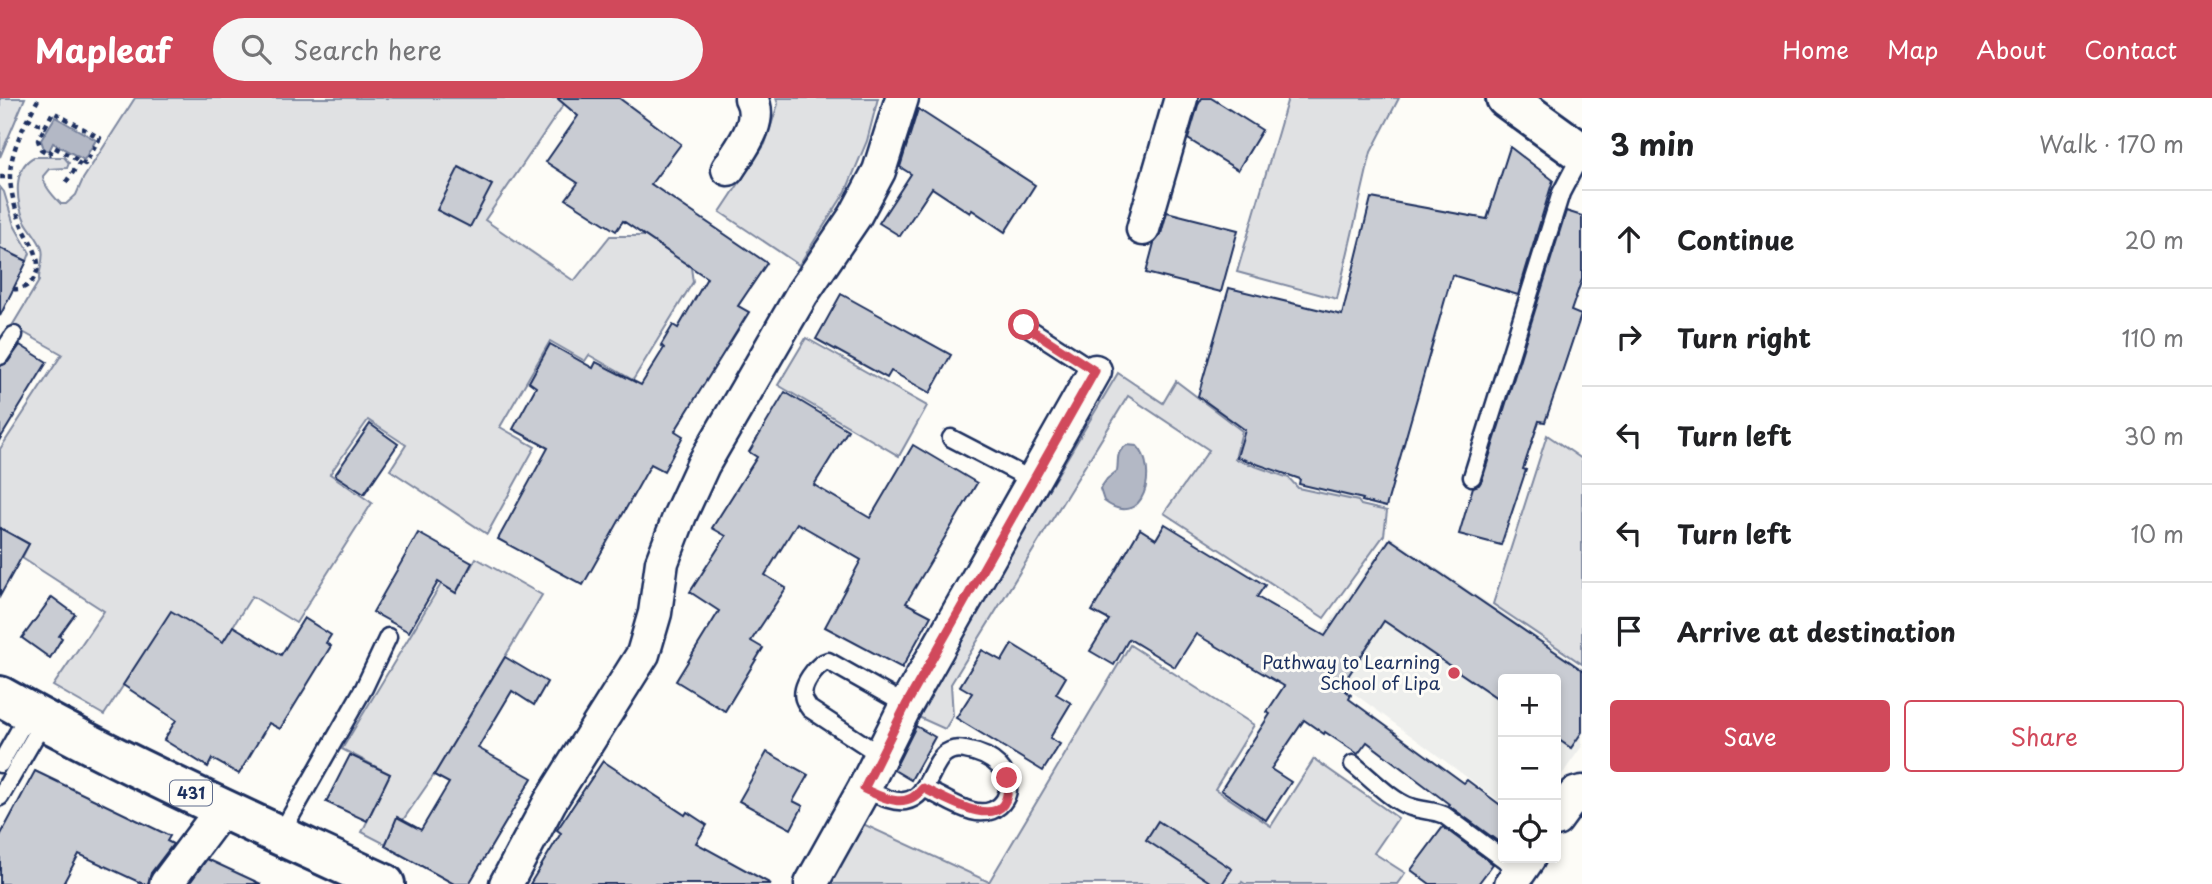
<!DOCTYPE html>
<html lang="en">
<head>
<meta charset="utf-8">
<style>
  :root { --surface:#fff; --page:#f6f6f6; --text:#202124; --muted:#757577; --line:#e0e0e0; --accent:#d1495b }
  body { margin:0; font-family:"Playpen Sans",sans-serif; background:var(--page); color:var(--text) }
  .controls { position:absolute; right:21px; bottom:21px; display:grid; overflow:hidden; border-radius:7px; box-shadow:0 4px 10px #0003 }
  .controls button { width:63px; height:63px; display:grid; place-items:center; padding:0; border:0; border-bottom:2px solid var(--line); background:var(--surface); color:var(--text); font:35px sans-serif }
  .stop { position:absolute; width:21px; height:21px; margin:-16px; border:5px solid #d1495b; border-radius:50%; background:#fff }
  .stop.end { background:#d1495b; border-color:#fff; box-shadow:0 2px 7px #0008 }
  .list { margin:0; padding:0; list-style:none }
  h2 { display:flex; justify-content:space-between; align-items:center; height:91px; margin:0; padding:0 28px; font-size:30px }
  h2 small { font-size:23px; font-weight:400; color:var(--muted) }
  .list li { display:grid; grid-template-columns:46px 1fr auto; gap:21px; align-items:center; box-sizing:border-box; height:98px; padding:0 28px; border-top:2px solid var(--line) }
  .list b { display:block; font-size:26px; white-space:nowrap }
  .list em { font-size:23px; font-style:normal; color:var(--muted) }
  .actions { display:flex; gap:14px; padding:21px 28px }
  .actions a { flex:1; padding:16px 0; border:2px solid var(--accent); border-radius:7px; text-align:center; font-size:24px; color:var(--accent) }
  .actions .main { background:var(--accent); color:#fff }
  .icon { flex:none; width:38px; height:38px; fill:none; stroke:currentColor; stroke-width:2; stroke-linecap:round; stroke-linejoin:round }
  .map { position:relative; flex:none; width:1582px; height:786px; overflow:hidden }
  header { display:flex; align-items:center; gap:42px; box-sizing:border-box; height:98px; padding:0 35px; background:var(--accent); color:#fff }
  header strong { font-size:33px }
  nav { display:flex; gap:38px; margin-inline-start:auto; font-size:24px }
  .search { width:490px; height:63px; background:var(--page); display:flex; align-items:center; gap:18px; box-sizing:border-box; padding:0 24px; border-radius:38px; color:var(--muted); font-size:26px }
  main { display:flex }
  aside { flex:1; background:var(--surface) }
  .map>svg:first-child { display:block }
</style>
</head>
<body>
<header>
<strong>Mapleaf</strong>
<div class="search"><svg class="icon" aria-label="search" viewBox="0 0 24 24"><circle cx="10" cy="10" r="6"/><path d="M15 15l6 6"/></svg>Search here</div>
<nav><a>Home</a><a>Map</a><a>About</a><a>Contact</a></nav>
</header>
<main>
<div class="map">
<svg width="1582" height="786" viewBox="0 0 1582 786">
  <rect width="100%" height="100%" fill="#fdfcf7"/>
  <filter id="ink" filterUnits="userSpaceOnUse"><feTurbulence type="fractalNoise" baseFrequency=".0143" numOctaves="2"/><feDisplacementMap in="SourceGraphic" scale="14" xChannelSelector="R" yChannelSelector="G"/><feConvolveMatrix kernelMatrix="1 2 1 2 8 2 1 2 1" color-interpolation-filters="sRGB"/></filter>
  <g filter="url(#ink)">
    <polygon fill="#edeeec" points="1390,438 1582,569 1582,648 1556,685 1556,581 1503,581 1503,706 1305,559"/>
    <g fill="#e0e1e3" stroke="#7e88a0" stroke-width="2">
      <polygon points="0,0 25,0 0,59"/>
      <path d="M135,0H557L564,6L485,122L574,183L610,138H645L691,169L693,184L633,282L589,257L585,263L550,243L500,329L535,349L487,436L390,372L406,347L368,322L330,376L372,405L296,525L252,498L223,544L157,536L104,617L53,588L104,513L22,460L29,446L0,430V351L62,256L12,228L39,183C38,173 45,162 42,151C39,141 30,132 25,123C16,104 12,70 34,59H64L69,65L67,70L49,71L43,78C43,87 54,99 61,106H66L76,97L83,81Z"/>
      <polygon points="776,0 878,0 867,43 846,93 799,167 720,114 765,46 778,6"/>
      <polygon points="1288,0 1399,0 1371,54 1337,201 1237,174"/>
      <polygon points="0,89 4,94 14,127 30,155 27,163 0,150"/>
      <polygon points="806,240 927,308 899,358 778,287"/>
      <polygon points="1118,275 1163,305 1176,283 1242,333 1235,361 1289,380 1298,390 1358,403 1361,407 1387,413 1384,437 1324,520 1164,415 1209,352 1128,298 951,586 953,618 945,631 914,617"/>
      <polygon points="1547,337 1582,361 1582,566 1493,506"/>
      <polygon points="476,460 542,497 434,677 403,722 400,721 385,746 362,734 390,676 342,651 441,486 456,495"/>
      <polygon points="1130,547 1254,627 1215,691 1271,728 1314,661 1398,720 1374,755 1405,775 1397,786 1245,786 1242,784 1241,786 827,786 861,725 989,784"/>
    </g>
    <g fill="#b3b8c5" stroke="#76819c" stroke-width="2">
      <polygon points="55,19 96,42 84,62 53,45 49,53 44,51 41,42"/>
      <path d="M1127,347L1137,348C1159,370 1144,434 1104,403L1100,391L1107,381L1117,373C1119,360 1115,355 1127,347Z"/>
    </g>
    <g fill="#c9ccd3" stroke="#1b2f5e" stroke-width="2">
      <polygon points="557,0 619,0 681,46 651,86 767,165 738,208 749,214 675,333 683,338 664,373 651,366 583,487 498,441 548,350 513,331 536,289 529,284 550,246 593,270 596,264 641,287 664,250 661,247 673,227 678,230 707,180 623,123 616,133 566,101 578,85 546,64 578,18"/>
      <polygon points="1202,0 1211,0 1262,32 1238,72 1188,41 1198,7"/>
      <polygon points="918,11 1035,87 1005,134 972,112 970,115 932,90 900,138 879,125 911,76 900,69"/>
      <polygon points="1510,49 1553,82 1518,197 1452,177 1386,409 1362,403 1363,401 1299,386 1300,381 1237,359 1245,332 1198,298 1229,190 1342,217 1371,100 1487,121"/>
      <polygon points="459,69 492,87 470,129 437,112"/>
      <polygon points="1566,113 1582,118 1582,181 1571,213 1581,217 1559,283 1545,324 1539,323 1523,371 1526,372 1501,447 1459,436 1473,389 1479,387 1482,382"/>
      <polygon points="1167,114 1238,132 1221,194 1146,175 1154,145 1161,136"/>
      <polygon points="0,150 27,163 0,218"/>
      <polygon points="841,196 951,257 930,295 891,273 887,280 816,241"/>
      <polygon points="20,247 47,264 0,341 0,268 8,264"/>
      <polygon points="785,294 848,332 814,387 870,420 913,347 977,385 906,505 931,518 902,570 825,529 861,462 797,425 765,477 786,490 751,543 763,550 725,613 676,583 719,513 690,494 726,438 712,430 757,359 749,354"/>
      <polygon points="370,326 398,346 364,396 335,377"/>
      <polygon points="1165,426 1265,487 1257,499 1325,538 1390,441 1582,572 1582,634 1571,650 1556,640 1556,581 1503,581 1503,604 1384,523 1341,589 1351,597 1349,601 1464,685 1467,682 1503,709 1503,747 1448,707 1449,706 1367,644 1358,656 1325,634 1324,636 1304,622 1271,671 1291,684 1266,722 1221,692 1270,616 1267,614 1284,588 1196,536 1175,569 1129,541 1114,567 1090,553 1109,522 1092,513 1140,431 1156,441"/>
      <polygon points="0,430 29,446 0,498"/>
      <polygon points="418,435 472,465 456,495 438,484 409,534 373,514"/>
      <polygon points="52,499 75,516 59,538 62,540 50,560 22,540"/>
      <polygon points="171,513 223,544 233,528 281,557 304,520 331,537 326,545 331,548 280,631 269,625 239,676 212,661 208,669 164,642 176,622 123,587"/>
      <polygon points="1012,546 1066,579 1056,596 1071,605 1050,640 1060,646 1043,673 956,620 972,595 960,588 982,552 1002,563"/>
      <polygon points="505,559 547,584 534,607 512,593 478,650 532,680 469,786 454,786 385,748 397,719 421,732 449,685 434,677"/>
      <polygon points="916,628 935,639 911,682 894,672"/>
      <polygon points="767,654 808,677 793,703 803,708 791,731 739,703"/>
      <polygon points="350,657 390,676 367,723 326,704"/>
      <polygon points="603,663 685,717 687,714 707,727 696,745 771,786 530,786 561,735 557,732"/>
      <polygon points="35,673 170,738 167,743 173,746 151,775 148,786 143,786 79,756 63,786 0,786 0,738"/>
      <polygon points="1158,723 1232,771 1222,786 1213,786 1146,742"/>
      <polygon points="1443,729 1493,766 1478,786 1430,786 1411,772"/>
      <polygon points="207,761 261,786 189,786"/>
    </g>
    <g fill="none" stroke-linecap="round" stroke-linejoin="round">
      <defs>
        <g id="service">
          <polyline points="1024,227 1095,273"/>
          <polyline points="0,258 14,237"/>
          <polyline points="951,340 1032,382"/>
          <polyline points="1472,379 1561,95 1582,55"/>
          <path d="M880,657L810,611C809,610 804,602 804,601C800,588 816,566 828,563L906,607"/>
          <polyline points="0,666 29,615"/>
          <path d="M1353,666C1368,678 1393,704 1411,709C1423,713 1433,712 1444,717L1520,773"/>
          <path d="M864,691C876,696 892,705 905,703C936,698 929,644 965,652C977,654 990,659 999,668C1020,690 1002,721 972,713C956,709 939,697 923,690"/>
          <polyline points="0,699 44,623"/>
          <polyline points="280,737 364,590 388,539"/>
        </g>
        <g id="minor">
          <path d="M728,71C741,50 764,24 751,0"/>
          <polyline points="1143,131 1181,0"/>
          <polyline points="1556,722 1575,696 1582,694"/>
          <polyline points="166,786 223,710"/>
          <polyline points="506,786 550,704 643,556 655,515 662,464 680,417 703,367 802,196 855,118 879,73 902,0"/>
          <polyline points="811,786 864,691 906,607 1095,273"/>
          <polyline points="1511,786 1529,760"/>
        </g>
        <polyline id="tertiary" points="1506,0 1582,55"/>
        <path id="primary" d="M0,598C125,668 256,726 385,786"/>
      </defs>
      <use href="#service" stroke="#1b2f5e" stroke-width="21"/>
      <use href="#minor" stroke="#1b2f5e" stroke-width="37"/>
      <use href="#tertiary" stroke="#1b2f5e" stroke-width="44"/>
      <use href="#primary" stroke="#1b2f5e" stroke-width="44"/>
      <g stroke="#1b2f5e" stroke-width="4.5" stroke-dasharray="5 5" stroke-linecap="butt">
        <polyline points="27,20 45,29 53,14 100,40 85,66 54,49 49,56 41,51 38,42 45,29"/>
        <polyline points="0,79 10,79"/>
        <polyline points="66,84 81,63"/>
        <path d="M13,191C21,192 27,189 32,183C48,162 27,142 20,123C15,110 11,95 10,81C9,54 26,23 39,0"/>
      </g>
      <use href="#service" stroke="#fdfcf7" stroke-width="16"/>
      <use href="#minor" stroke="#fdfcf7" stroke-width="32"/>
      <use href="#tertiary" stroke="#fdfcf7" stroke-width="38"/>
      <use href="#primary" stroke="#fdfcf7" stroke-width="38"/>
    </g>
  </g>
  <g fill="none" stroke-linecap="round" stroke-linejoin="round" filter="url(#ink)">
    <path stroke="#d1495b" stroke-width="9" d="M1007,680C1007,685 1008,692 1007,697C1000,735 941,698 923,690C906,712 886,701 864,691L906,607L1095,273L1024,227"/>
  </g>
  <circle fill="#d1495b" stroke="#fdfcf7" stroke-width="2.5" cx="1454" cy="575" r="7"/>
  <g text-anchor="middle" stroke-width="6" stroke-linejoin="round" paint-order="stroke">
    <rect fill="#fdfcf7" stroke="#5f6c8c" stroke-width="2" x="170" y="682.5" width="42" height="25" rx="5"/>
    <g font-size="16" font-weight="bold" fill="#1b2f5e">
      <text x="191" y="701">431</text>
    </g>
    <g font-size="18" fill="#1b2f5e" stroke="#fdfcf7" text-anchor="end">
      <text x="1440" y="571">Pathway to Learning<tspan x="1440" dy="21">School of Lipa</tspan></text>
    </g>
  </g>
</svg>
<div class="controls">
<button>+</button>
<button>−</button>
<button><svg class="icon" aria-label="locate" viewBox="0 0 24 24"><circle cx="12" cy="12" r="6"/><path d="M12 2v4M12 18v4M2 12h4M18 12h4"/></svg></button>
</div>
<div class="stop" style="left:1024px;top:227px"></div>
<div class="stop end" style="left:1007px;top:680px"></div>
</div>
<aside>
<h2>3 min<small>Walk · 170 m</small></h2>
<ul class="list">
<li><svg class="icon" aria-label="ahead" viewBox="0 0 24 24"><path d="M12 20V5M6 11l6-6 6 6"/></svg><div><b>Continue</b></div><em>20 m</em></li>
<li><svg class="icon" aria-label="right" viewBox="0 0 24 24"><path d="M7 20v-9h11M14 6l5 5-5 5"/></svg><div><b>Turn right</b></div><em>110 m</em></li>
<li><svg class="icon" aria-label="left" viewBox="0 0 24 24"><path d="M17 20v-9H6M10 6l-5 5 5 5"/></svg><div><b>Turn left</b></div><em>30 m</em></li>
<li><svg class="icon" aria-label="left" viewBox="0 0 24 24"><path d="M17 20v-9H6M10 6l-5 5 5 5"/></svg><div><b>Turn left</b></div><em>10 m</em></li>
<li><svg class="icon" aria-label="arrive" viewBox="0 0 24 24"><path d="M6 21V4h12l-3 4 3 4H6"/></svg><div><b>Arrive at destination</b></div></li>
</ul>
<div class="actions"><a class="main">Save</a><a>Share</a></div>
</aside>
</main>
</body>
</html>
